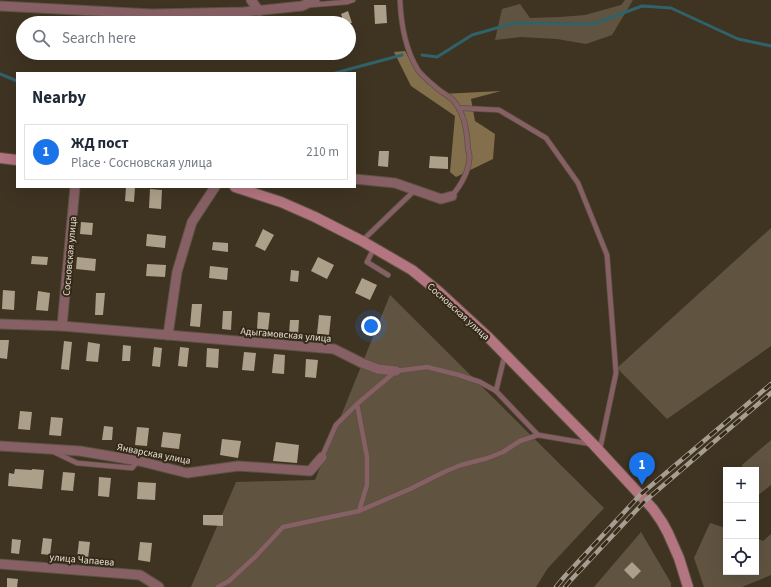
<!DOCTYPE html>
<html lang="en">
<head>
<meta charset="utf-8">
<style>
  :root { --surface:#fff; --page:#f2f2f3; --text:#1f2937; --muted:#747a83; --line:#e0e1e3; --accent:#1a73e8 }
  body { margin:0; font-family:"Source Sans 3",sans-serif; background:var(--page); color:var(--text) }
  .controls { position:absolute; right:12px; bottom:12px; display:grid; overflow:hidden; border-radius:0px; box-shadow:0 4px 16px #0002 }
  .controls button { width:36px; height:36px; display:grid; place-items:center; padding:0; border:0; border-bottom:1px solid var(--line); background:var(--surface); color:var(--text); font:20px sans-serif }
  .you { position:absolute; left:371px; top:326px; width:14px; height:14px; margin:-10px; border:3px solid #fff; border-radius:50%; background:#1a73e8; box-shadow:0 0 0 6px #1a73e833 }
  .badge { display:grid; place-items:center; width:26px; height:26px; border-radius:50%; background:var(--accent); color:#fff; font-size:13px; font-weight:700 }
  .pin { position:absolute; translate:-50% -33px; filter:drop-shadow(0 1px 2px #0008) }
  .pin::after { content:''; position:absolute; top:21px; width:14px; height:12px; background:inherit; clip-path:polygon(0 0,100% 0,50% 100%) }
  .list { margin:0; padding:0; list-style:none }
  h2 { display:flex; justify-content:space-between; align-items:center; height:52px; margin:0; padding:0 16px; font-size:17px }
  h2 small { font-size:13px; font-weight:400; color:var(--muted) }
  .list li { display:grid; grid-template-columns:26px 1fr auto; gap:12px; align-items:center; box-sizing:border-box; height:56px; margin:0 8px 8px; padding:0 8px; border:1px solid var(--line); border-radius:0px }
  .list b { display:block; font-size:15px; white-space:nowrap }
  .list p { margin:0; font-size:13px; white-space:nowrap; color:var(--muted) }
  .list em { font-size:13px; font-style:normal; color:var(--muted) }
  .icon { flex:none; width:22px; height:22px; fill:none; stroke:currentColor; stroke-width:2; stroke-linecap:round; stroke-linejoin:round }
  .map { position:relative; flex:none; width:771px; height:587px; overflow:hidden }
  .search { position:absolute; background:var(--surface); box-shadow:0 4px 16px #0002; left:16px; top:16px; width:340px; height:44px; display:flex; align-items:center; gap:10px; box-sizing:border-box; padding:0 14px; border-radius:22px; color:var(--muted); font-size:15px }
  .panel { position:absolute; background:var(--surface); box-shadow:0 4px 16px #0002; left:16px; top:72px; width:340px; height:116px; border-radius:0px }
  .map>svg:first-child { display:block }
</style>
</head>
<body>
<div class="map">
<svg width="771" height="587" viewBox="0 0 771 587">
  <rect width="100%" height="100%" fill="#3f3422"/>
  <g fill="#605441">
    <polygon points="625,0 633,0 612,35 586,44 557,39 521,37 495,40 502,9 520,4 530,18 560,17 585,15 621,5"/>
    <polygon points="771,228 771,346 667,419 617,368"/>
    <polygon points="390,295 604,508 548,568 536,587 191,587 236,482 315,480"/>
    <polygon points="771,440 771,485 756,497 756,470 743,470 742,465"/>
    <polygon points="710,523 726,528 726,572 756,572 756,538 763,541 771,534 771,575 742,587 704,587 694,558"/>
    <polygon points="641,532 671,583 671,587 594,587"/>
  </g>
  <polygon fill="#836f4c" points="405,51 418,74 441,94 501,91 471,99 475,121 495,134 493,159 456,177 450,172 455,116 411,86 394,52"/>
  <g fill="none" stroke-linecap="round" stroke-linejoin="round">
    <g stroke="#30626b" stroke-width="3">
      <polyline points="422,55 437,57 472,35 514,23 594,24 642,6 671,8 738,39 771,46"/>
      <polyline points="335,73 402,55"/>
      <polyline points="0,74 17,81"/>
    </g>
  </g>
  <g fill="#ada08b">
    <polygon points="374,5 386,5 387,23 375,24"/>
    <polygon points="348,11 352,23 344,23 341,14"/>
    <polygon points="379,151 389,151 388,167 378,166"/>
    <polygon points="430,156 448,157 448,169 429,168"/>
    <polygon points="126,187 135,187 134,202 125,201"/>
    <polygon points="150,189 162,190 161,209 149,208"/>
    <polygon points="81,222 93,223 92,235 80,234"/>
    <polygon points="263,229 274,235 265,251 255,246"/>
    <polygon points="147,234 166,236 165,248 146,246"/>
    <polygon points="213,242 228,243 228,252 212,250"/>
    <polygon points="32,256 48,257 47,265 31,264"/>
    <polygon points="77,257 96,259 95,271 76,269"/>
    <polygon points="318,257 334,265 327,279 311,271"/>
    <polygon points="147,264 166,265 165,277 146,276"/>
    <polygon points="210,266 228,268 227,280 209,278"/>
    <polygon points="291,270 299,271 298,282 290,281"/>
    <polygon points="362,278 377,285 370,300 355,293"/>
    <polygon points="3,290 15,291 14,310 2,309"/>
    <polygon points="38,291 50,293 48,311 36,310"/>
    <polygon points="96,293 105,293 103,315 95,315"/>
    <polygon points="192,304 202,304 200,327 190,326"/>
    <polygon points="223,311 232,311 231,330 222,329"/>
    <polygon points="258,312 270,313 268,331 257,330"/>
    <polygon points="319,315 331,316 329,335 317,334"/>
    <polygon points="290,320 299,320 298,335 289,334"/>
    <polygon points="0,340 9,340 7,359 0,358"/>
    <polygon points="64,341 72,342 69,370 61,369"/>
    <polygon points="88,342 100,344 98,362 86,361"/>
    <polygon points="123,345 131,346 130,361 122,361"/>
    <polygon points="154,347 162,348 160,367 152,366"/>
    <polygon points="180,347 189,348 187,367 178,366"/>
    <polygon points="207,348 219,349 218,368 206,367"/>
    <polygon points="244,352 256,353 254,371 242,370"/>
    <polygon points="274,354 285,355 284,374 272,373"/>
    <polygon points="306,359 318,360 316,378 305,377"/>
    <polygon points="20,411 32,412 30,430 18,429"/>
    <polygon points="51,417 63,418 61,436 49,435"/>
    <polygon points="104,426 113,427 112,440 102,440"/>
    <polygon points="137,427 149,428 147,446 135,445"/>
    <polygon points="163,432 181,434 179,449 161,447"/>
    <polygon points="222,439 241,441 238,458 220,455"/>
    <polygon points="276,442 299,445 297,463 273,461"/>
    <polygon points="15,469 32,470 32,469 44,470 42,489 8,486 9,473 14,474"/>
    <polygon points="63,472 75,473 73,491 61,490"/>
    <polygon points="99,477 111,478 109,497 98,496"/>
    <polygon points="138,482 156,483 155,500 137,499"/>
    <polygon points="203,515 223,515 223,526 203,525"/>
    <polygon points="43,538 52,539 50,555 41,554"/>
    <polygon points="12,539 21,540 19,554 11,553"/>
    <polygon points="79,541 90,542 88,559 77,558"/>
    <polygon points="140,542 152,543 150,562 138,560"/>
    <polygon points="632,562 641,571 633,579 624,570"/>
    <polygon points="7,578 18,579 17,587 7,587"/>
  </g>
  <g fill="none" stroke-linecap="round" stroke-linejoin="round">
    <defs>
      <g id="service">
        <path d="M400,0C401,25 405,49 418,70C423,77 432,84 438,89C443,93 449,96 453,100C465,114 467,131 468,149C469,152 470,157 469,161C468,174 460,186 452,196"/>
        <polyline points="311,5 347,2 353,0"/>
        <polyline points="459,108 499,110 546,138 578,183 607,255 616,373 600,449"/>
        <polyline points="362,241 415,190"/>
        <polyline points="374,248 367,262 388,275"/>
        <polyline points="505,354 496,391 538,435 591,444"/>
        <polyline points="357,404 367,457 367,485 359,511"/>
        <polyline points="54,452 77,463 132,468 138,461"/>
        <polyline points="322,457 336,425 357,404 396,371 427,367 459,375 480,382 496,391"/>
        <polyline points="218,587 229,581 256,556 283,527 359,511 410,489 444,472 461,465 488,458 503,452 520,441 538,435"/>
      </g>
      <g id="minor">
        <polyline points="251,0 259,11"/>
        <polyline points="0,6 152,14 244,12 302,6 315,0"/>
        <polyline points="355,179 395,183 441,199 452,196"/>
        <polyline points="0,324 62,326 334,349 362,363 378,369 396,371"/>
        <polyline points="62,326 75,187"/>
        <polyline points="168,335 177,272 192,222 215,187"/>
        <polyline points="0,446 80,451 139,461 187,473 238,466 310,471 322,457"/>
        <polyline points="0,564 140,575 159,587"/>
      </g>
      <g id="secondary">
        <polyline points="0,158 17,160"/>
        <polyline points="235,187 281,202 315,217 362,241 412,270 438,291 489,338 594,445 653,509 662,522 668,533 679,558 688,587"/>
      </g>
    </defs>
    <use href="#service" stroke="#5d5242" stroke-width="6"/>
    <use href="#minor" stroke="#5d5242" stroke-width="11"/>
    <use href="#secondary" stroke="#5d5242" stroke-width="12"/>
    <use href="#service" stroke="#876065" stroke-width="4.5"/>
    <use href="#minor" stroke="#876065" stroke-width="9"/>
    <use href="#secondary" stroke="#b3757f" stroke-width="10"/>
    <defs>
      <g id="rail">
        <polyline points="556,587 565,576 640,495 771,384"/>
        <polyline points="565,587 570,581 645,501 771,393"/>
      </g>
    </defs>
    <use href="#rail" stroke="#a79e91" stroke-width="4.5"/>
    <use href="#rail" stroke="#352a18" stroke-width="3" stroke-dasharray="9" stroke-linecap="butt"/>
  </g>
  <g text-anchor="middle" stroke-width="4" stroke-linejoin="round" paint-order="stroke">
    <g font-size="10" fill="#e4ddd2" stroke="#352a18">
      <text transform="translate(69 256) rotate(-85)" y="4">Сосновская улица</text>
      <text transform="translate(459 311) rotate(42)" y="4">Сосновская улица</text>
      <text transform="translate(286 334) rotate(5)" y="4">Адыгамовская улица</text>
      <text transform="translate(154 453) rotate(11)" y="4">Январская улица</text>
      <text transform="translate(82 559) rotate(5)" y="4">улица Чапаева</text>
    </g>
  </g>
</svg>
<div class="controls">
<button>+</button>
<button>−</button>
<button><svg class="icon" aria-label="locate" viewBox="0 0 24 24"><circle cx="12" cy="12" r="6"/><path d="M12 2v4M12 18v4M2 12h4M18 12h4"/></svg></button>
</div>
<div class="you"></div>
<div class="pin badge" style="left:642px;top:485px">1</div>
<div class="search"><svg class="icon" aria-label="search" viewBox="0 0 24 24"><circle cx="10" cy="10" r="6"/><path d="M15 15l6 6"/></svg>Search here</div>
<section class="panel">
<h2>Nearby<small></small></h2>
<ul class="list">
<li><span class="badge">1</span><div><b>ЖД пост</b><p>Place · Сосновская улица</p></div><em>210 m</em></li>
</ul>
</section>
</div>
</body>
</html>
